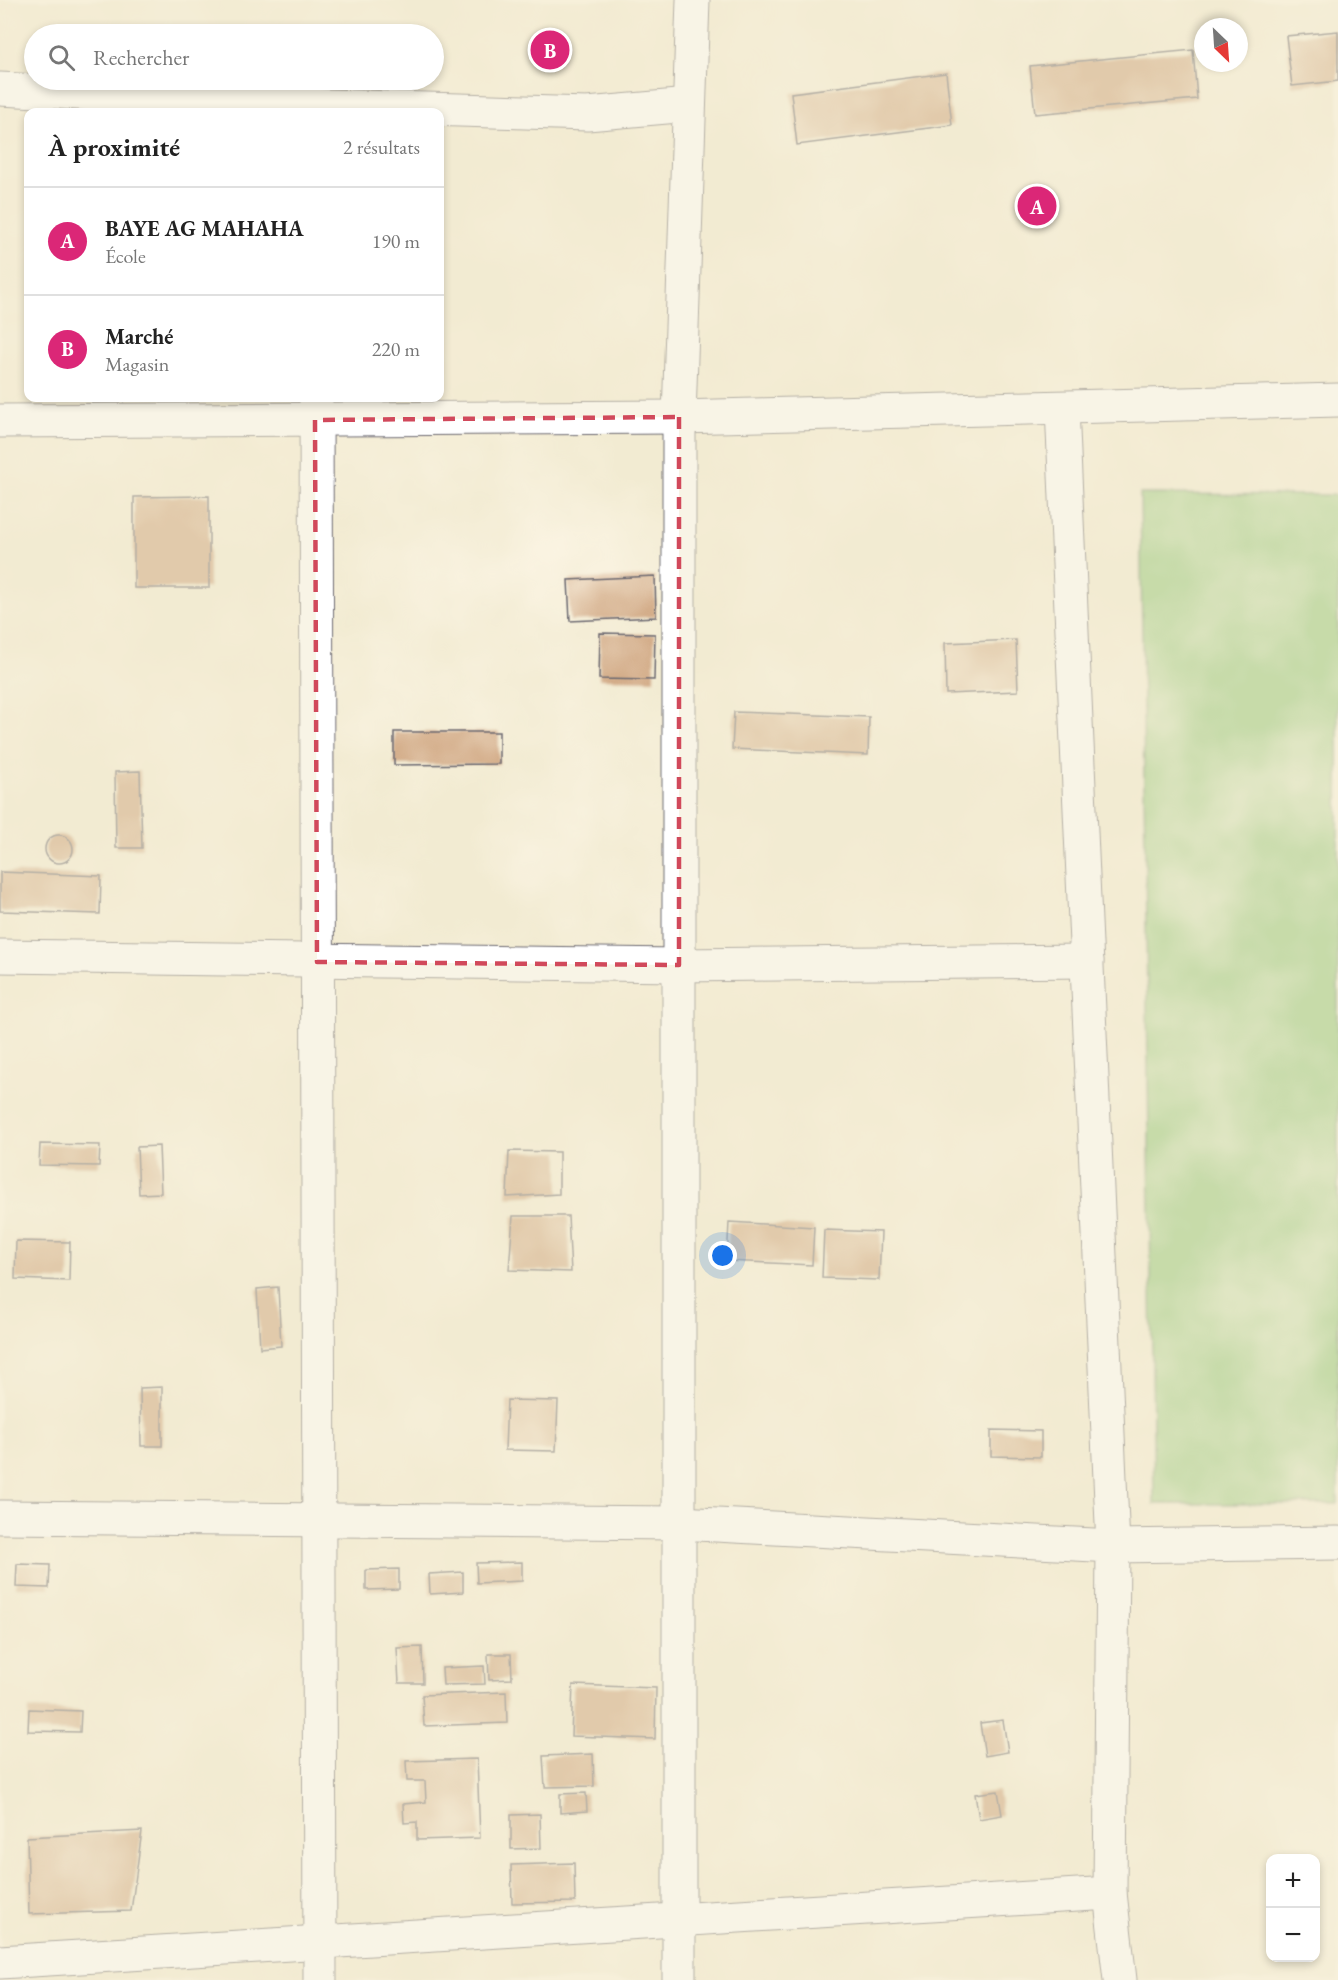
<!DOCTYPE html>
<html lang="fr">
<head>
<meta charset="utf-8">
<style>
  :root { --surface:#fff; --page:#f6f6f6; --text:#222; --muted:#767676; --line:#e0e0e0; --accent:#db2777 }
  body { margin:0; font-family:"EB Garamond",serif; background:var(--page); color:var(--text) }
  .controls { position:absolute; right:18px; bottom:18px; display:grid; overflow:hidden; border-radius:12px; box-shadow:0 3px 9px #0003 }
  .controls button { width:54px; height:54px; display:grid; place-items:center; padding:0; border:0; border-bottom:2px solid var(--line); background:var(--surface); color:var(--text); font:30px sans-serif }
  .compass { position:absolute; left:1194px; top:18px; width:54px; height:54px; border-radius:50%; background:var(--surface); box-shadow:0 3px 9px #0003; rotate:155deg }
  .you { position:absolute; left:723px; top:1256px; width:21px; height:21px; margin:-15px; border:4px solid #fff; border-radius:50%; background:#1a73e8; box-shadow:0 0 0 9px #1a73e833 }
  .badge { display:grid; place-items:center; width:39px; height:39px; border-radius:50%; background:var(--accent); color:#fff; font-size:20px; font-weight:700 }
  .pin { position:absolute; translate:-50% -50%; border:3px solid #fff; box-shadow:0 2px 6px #0006 }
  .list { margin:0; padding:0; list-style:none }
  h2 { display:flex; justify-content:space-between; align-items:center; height:78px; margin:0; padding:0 24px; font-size:26px }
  h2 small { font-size:20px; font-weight:400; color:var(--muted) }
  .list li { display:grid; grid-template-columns:39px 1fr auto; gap:18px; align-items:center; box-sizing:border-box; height:108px; padding:0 24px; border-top:2px solid var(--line) }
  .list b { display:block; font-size:22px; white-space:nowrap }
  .list p { margin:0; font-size:20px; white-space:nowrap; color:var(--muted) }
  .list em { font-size:20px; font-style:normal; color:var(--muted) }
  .icon { flex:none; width:33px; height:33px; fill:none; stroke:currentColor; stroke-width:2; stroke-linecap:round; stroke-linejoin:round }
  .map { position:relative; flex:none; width:1338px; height:1980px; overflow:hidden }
  .search { position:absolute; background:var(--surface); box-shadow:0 3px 9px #0003; left:24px; top:24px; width:420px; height:66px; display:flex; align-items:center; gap:15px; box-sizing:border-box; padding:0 21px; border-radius:33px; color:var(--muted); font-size:22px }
  .panel { position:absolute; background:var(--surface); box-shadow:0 3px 9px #0003; left:24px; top:108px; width:420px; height:294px; border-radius:12px }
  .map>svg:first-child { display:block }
</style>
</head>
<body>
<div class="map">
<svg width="1338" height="1980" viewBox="0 0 1338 1980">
  <rect width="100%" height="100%" fill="#fcf5e5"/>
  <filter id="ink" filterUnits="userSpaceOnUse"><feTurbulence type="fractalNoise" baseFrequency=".0167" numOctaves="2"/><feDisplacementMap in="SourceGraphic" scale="12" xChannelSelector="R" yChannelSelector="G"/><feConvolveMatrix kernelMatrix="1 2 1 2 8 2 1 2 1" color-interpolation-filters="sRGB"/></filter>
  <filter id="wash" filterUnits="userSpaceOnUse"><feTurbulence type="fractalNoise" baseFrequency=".008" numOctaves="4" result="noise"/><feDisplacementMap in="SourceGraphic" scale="24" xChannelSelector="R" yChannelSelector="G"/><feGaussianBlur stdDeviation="1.35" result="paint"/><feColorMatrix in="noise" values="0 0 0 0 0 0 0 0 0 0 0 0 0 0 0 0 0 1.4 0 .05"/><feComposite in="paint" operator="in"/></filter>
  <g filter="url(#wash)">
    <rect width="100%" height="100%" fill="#f2ebd2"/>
    <polygon fill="#92c779" stroke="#5a745a" stroke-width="1.5" points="1140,494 1338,495 1338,1504 1154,1504"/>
    <g id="blocks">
      <g fill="#cda27c">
        <polygon points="1338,31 1338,81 1292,86 1286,36"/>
        <polygon points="1193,50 1197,99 1035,114 1030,66"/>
        <polygon points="946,73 952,125 797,145 791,93"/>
        <polygon points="209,496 209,588 134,588 134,497"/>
        <polygon points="655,576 656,617 570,621 568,580"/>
        <polygon points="600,633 655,634 654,680 599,679"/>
        <polygon points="1016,640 1018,691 946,694 945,643"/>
        <polygon points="734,712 869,717 868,755 732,749"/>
        <polygon points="394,732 499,732 499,764 394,765"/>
        <polygon points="140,771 142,848 116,848 115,772"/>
        <circle cx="59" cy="849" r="14"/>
        <polygon points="0,872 101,876 100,914 0,911"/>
        <polygon points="40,1144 100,1145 99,1166 39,1165"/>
        <polygon points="159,1146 161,1193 139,1194 137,1147"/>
        <polygon points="509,1151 559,1152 559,1194 507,1197"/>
        <polygon points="513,1216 568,1216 571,1272 509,1270"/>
        <polygon points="729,1222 814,1227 812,1265 727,1261"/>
        <polygon points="824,1230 881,1232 879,1280 822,1278"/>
        <polygon points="16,1241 70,1242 69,1281 15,1279"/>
        <polygon points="278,1287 281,1346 260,1348 257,1289"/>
        <polygon points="162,1387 162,1446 141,1446 140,1388"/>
        <polygon points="507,1400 558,1401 556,1451 505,1450"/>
        <polygon points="991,1430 1041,1431 1041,1457 991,1456"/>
        <polygon points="522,1562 522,1581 477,1583 476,1563"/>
        <polygon points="17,1564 50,1565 49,1588 16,1587"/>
        <polygon points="399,1569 399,1589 366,1590 366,1570"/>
        <polygon points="463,1572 463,1592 430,1594 429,1574"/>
        <polygon points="422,1647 423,1683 399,1683 397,1648"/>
        <polygon points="488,1654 511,1654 512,1679 489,1680"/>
        <polygon points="484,1666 485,1684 443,1685 442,1668"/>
        <polygon points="573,1685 656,1688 655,1739 571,1736"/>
        <polygon points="506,1692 507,1723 424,1726 422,1695"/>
        <polygon points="29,1709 81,1711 80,1732 28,1731"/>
        <polygon points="1003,1720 1008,1752 985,1756 980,1723"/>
        <polygon points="593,1754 594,1786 545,1787 543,1756"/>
        <polygon points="477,1759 480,1838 417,1840 417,1822 404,1823 403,1804 426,1802 425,1781 407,1781 406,1761"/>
        <polygon points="998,1791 1002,1815 979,1819 975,1794"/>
        <polygon points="586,1793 587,1811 560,1813 560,1794"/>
        <polygon points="540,1814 541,1848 511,1849 511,1815"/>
        <polygon points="142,1831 131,1911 29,1914 27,1837"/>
        <polygon points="574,1863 575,1902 512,1903 511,1865"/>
      </g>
    </g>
  </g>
  <g filter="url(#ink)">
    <use href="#blocks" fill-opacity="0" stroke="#6b6870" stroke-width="1.5"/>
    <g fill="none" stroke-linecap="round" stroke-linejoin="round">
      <defs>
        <g id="street">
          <polyline points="0,89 328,106 587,114 689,105"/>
          <polyline points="316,398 320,1980"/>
          <polyline points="1062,408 1113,1546 1110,1893 1120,1980"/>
          <polyline points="0,421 679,417 1338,400"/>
          <polyline points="0,956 679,965 1087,961"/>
          <polyline points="0,1517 679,1523 1113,1546 1338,1543"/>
          <polyline points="0,1962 1110,1893"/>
          <polyline points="679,1980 679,417 693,0"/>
        </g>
      </defs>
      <use href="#street" stroke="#6b6870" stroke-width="35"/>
      <use href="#street" stroke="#fff" stroke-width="33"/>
    </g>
  </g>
  <path d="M0 0H1338V1980H0ZM679,417V965L317,962L315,420Z" fill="#f2ebd2" fill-opacity=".55" fill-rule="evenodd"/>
  <path fill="none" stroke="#d1495b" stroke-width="4.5" stroke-dasharray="12 8" stroke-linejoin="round" d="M679,417V965L317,962L315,420Z"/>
</svg>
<div class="controls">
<button>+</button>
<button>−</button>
</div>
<svg class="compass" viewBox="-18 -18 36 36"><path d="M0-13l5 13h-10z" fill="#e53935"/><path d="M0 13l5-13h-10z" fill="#767676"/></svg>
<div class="you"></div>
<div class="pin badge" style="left:1037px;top:206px">A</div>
<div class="pin badge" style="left:550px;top:50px">B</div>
<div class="search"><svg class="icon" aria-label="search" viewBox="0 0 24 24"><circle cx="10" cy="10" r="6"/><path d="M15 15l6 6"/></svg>Rechercher</div>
<section class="panel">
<h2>À proximité<small>2 résultats</small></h2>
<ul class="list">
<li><span class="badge">A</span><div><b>BAYE AG MAHAHA</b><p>École</p></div><em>190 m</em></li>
<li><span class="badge">B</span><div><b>Marché</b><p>Magasin</p></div><em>220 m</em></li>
</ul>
</section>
</div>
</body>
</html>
